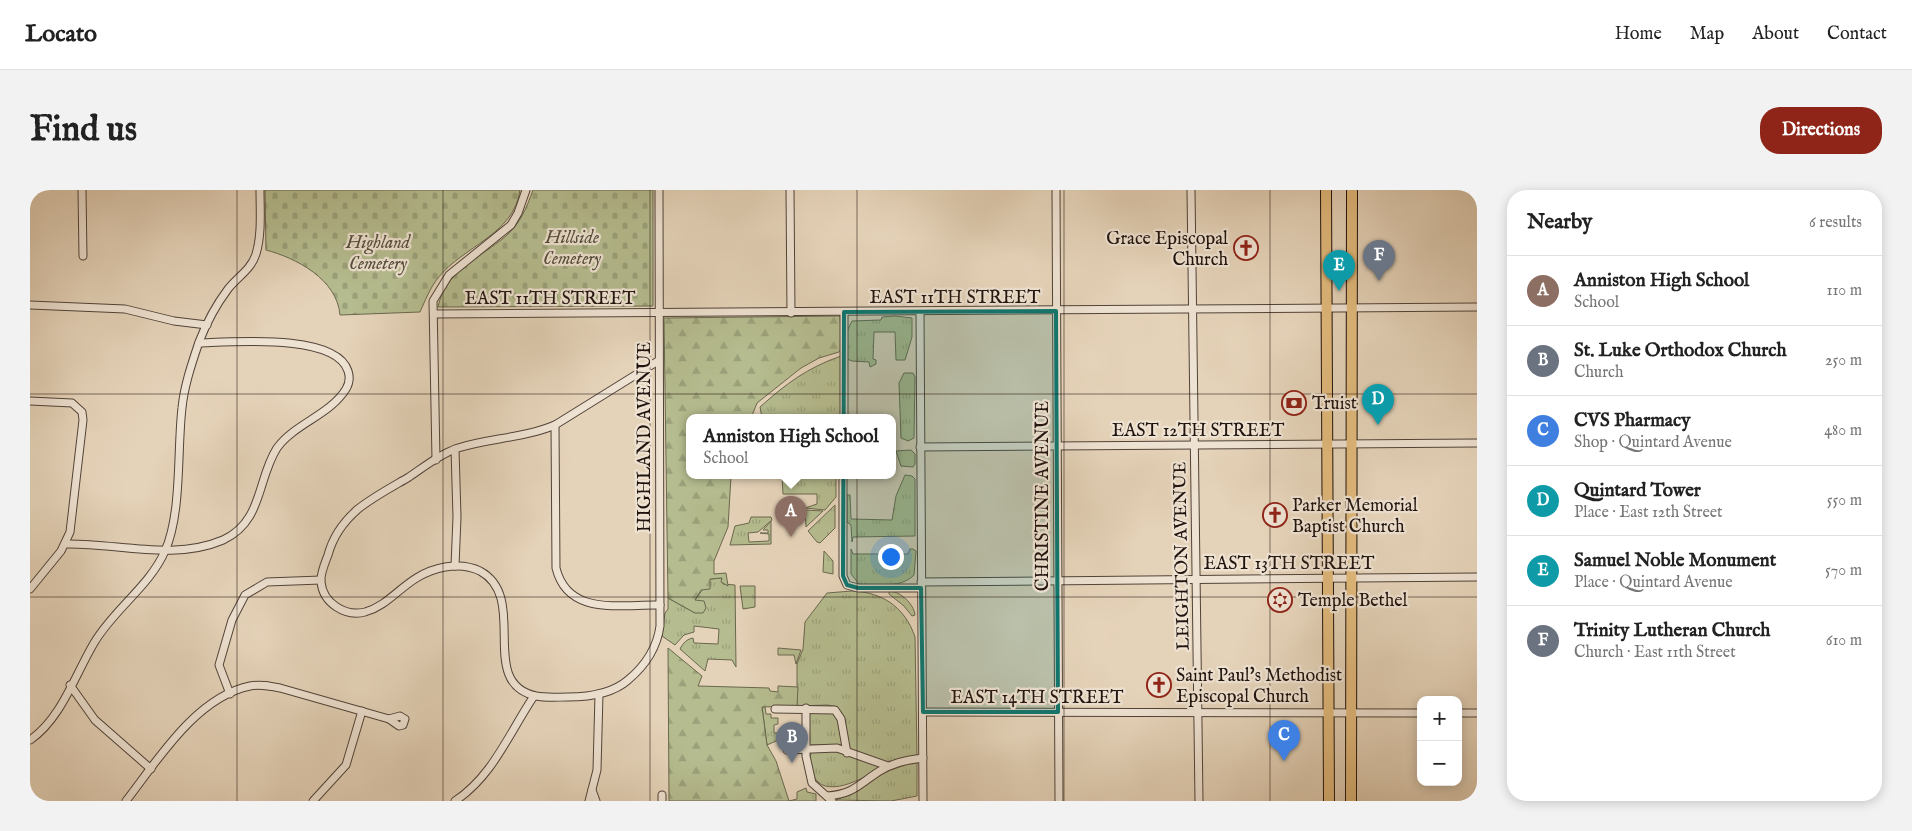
<!DOCTYPE html>
<html lang="en">
<head>
<meta charset="utf-8">
<style>
  :root { --surface:#fff; --page:#f2f2f2; --text:#222; --muted:#767676; --line:#e0e0e0; --accent:#8f2418 }
  body { margin:0; font-family:"IM FELL English",serif; background:var(--page); color:var(--text) }
  .controls { position:absolute; right:15px; bottom:15px; display:grid; overflow:hidden; border-radius:10px; box-shadow:0 2px 12px #0003 }
  .controls button { width:45px; height:45px; display:grid; place-items:center; padding:0; border:0; border-bottom:1px solid var(--line); background:var(--surface); color:var(--text); font:25px sans-serif }
  .you { position:absolute; left:860px; top:366px; width:18px; height:18px; margin:-12px; border:4px solid #fff; border-radius:50%; background:#1a73e8; box-shadow:0 0 0 8px #1a73e833 }
  .badge { display:grid; place-items:center; width:32px; height:32px; border-radius:50%; background:var(--accent); color:#fff; font-size:16px; font-weight:700 }
  .pin { position:absolute; translate:-50% -41px; filter:drop-shadow(0 1px 2px #0008) }
  .pin::after { content:''; position:absolute; top:26px; width:18px; height:15px; background:inherit; clip-path:polygon(0 0,100% 0,50% 100%) }
  .popup { position:absolute; left:656px; top:224px; width:210px; height:65px; box-sizing:border-box; display:grid; place-content:center; border-radius:10px; background:var(--surface); filter:drop-shadow(0 1px 4px #0005); font-size:16px; white-space:nowrap; color:var(--muted) }
  .popup b { font-size:19px; color:var(--text) }
  .popup::after { content:''; position:absolute; left:50%; top:100%; margin-left:-10px; border:10px solid transparent; border-top-color:var(--surface) }
  .list { margin:0; padding:0; list-style:none }
  h2 { display:flex; justify-content:space-between; align-items:center; height:65px; margin:0; padding:0 20px; font-size:21px }
  h2 small { font-size:16px; font-weight:400; color:var(--muted) }
  .list li { display:grid; grid-template-columns:32px 1fr auto; gap:15px; align-items:center; box-sizing:border-box; height:70px; padding:0 20px; border-top:1px solid var(--line) }
  .list b { display:block; font-size:19px; white-space:nowrap }
  .list p { margin:0; font-size:16px; white-space:nowrap; color:var(--muted) }
  .list em { font-size:16px; font-style:normal; color:var(--muted) }
  .map { position:relative; flex:none; width:1447px; height:611px; overflow:hidden; border-radius:20px }
  header { display:flex; align-items:center; gap:30px; box-sizing:border-box; height:70px; padding:0 25px; background:var(--surface); border-bottom:1px solid var(--line) }
  header strong { font-size:24px }
  nav { display:flex; gap:28px; margin-inline-start:auto; font-size:18px }
  .intro { display:flex; align-items:center; justify-content:space-between; box-sizing:border-box; height:120px; padding:0 30px }
  h1 { margin:0; font-size:35px }
  .button { padding:12px 22px; border-radius:20px; background:var(--accent); color:#fff; font-size:18px; font-weight:700 }
  main { display:flex; gap:30px; padding:0 30px }
  aside { flex:1; background:var(--surface); border-radius:20px; box-shadow:0 2px 12px #0003 }
  .map>svg:first-child { display:block }
</style>
</head>
<body>
<header>
<strong>Locato</strong>
<nav><a>Home</a><a>Map</a><a>About</a><a>Contact</a></nav>
</header>
<div class="intro"><h1>Find us</h1><a class="button">Directions</a></div>
<main>
<div class="map">
<svg width="1447" height="611" viewBox="0 0 1447 611">
  <defs>
    <pattern id="grass-tufts" width="24" height="20" patternUnits="userSpaceOnUse" patternTransform="scale(1.25)"><rect width="24" height="20" fill="#b5bc8f"/><path d="M3 7l-1-3M5 7V3M7 7l1-3M15 17l-1-3M17 17v-4M19 17l1-3" fill="none" stroke="#9ba17a"/></pattern>
    <pattern id="forest-firs" width="22" height="20" patternUnits="userSpaceOnUse" patternTransform="scale(1.25)"><rect width="22" height="20" fill="#b5bc8f"/><path d="M5 1l3.5 6h-7zM16 11l3.5 6h-7z" fill="#9ba17a"/></pattern>
    <pattern id="cemetery-stones" width="16" height="16" patternUnits="userSpaceOnUse" patternTransform="scale(1.25)"><rect width="16" height="16" fill="#b5bc8f"/><path d="M2 7V4a2 2 0 0 1 4 0v3zM10 15v-3a2 2 0 0 1 4 0v3z" fill="#9ba17a"/></pattern>
  </defs>
  <rect width="100%" height="100%" fill="#e5d3b9"/>
  <filter id="stains"><feTurbulence type="fractalNoise" baseFrequency=".004" numOctaves="4"/><feColorMatrix values="0 0 0 0 .2 0 0 0 0 .09 0 0 0 0 .02 0 0 0 .5 -.17"/></filter>
  <radialGradient id="worn" r=".72"><stop offset=".6" stop-color="#630" stop-opacity="0"/><stop offset="1" stop-color="#630" stop-opacity=".3"/></radialGradient>
  <g fill="url(#grass-tufts)" stroke="#6a684e">
    <polygon points="865,126 882,128 882,147 875,170 866,170 865,142 844,142 843,169 846,170 846,174 840,177 839,172 822,171 817,169 817,141 822,131 851,130 852,127"/>
    <path d="M811,166V228H732L730,217C757,193 777,178 811,166Z"/>
    <polygon points="874,183 883,183 885,187 884,248 878,251 871,248 869,193"/>
    <polygon points="881,260 885,264 885,274 883,277 871,276 866,261"/>
    <polygon points="875,285 882,286 885,289 885,346 823,347 822,352 821,335 817,332 817,305 820,305 821,329 862,330 866,306"/>
    <polygon points="752,286 806,286 806,307 795,320 775,318 787,314 787,304 753,304"/>
    <polygon points="805,315 805,338 790,353 787,352 778,341"/>
    <polygon points="775,320 793,321 776,337"/>
    <polygon points="721,327 741,327 742,330 728,342 718,343 719,352 739,351 739,344 730,343 738,343 738,340 733,340 741,331 741,354 700,355 705,336 719,333"/>
    <path d="M821,359L823,364H878L880,359H883L886,361L884,385C870,399 848,394 830,395L821,384Z"/>
    <polygon points="794,361 803,371 803,384 793,382"/>
    <path d="M693,388V394L705,395L706,477L702,470L678,469L675,481L650,459C653,453 657,449 663,448L664,453L688,454L689,439L664,436V442L654,445L645,455L632,446L635,423L638,419V408L665,423L668,412L665,410L680,389Z"/>
    <polygon points="710,396 725,396 725,417 713,419"/>
    <path d="M822,401C852,402 875,417 885,447L887,567L859,573L820,560L813,527L807,517L798,515L767,516V474L773,459L775,432L797,403Z"/>
    <path d="M859,401C870,401 884,414 885,425L882,426L874,416L859,404Z"/>
    <polygon points="748,458 771,460 766,474 764,465 748,465"/>
    <polygon points="732,517 735,517 736,524 741,524 741,528 748,528 748,534 744,535 744,543 753,543 755,547 737,555"/>
    <polygon points="800,520 808,526 813,555 779,555 779,521"/>
    <path d="M802,560L852,576C835,589 792,611 783,584C782,576 778,568 782,561Z"/>
    <polygon points="887,572 887,606 861,611 806,610 828,601 864,576"/>
    <polygon points="776,598 777,602 786,604 786,611 759,611 767,609 767,602"/>
  </g>
  <g fill="url(#forest-firs)" stroke="#6a684e">
    <polygon points="810,126 812,158 809,162 789,168 771,178 727,213 721,228 660,228 660,286 701,286 698,337 684,371 684,384 696,383 698,396 691,392 692,388 680,389 680,399 671,400 665,410 674,411 676,418 673,423 665,423 638,408 634,128"/>
    <polygon points="638,458 672,486 668,496 739,498 740,501 748,502 748,496 768,497 767,516 732,517 737,555 746,571 759,611 639,611"/>
  </g>
  <g fill="url(#cemetery-stones)" stroke="#6a684e">
    <path d="M235,0H490C484,45 433,56 408,88C400,98 395,111 390,122L310,125C307,89 266,68 236,60Z"/>
    <path d="M503,0H623V116L408,117C415,81 450,68 476,46C490,34 497,17 503,0Z"/>
  </g>
  <g fill="none" stroke-linecap="round" stroke-linejoin="round">
    <defs>
      <g id="minor">
        <polyline points="52,0 53,66"/>
        <polyline points="760,0 761,123"/>
        <polyline points="1026,0 1029,611"/>
        <polyline points="1161,0 1169,611"/>
        <polyline points="0,115 95,119 144,131 177,135"/>
        <polyline points="890,122 893,611"/>
        <polyline points="404,124 1447,117"/>
        <path d="M628,171L525,235C494,248 460,248 428,258C410,264 394,277 379,287C362,297 343,307 328,319C313,332 303,346 298,365C295,373 290,384 291,392C293,413 315,427 335,422C364,414 376,384 415,377C427,375 438,375 450,381C500,408 446,493 506,506C516,508 527,507 538,507C559,507 582,504 598,490C616,475 627,458 630,436L629,0"/>
        <polyline points="0,211 42,213 52,222 53,230 40,342 31,361 0,399"/>
        <polyline points="814,228 814,122"/>
        <path d="M525,235L526,378C538,427 591,414 630,415"/>
        <polyline points="890,257 1447,253"/>
        <polyline points="406,270 403,111 419,85 481,35 488,23 496,0"/>
        <polyline points="813,286 813,386 817,395 828,398 891,398"/>
        <path d="M36,354C87,353 144,371 193,350C233,332 227,289 247,258C264,234 300,225 316,199C319,194 320,187 318,181C306,143 202,152 169,153"/>
        <polyline points="425,376 427,327 425,259"/>
        <polyline points="891,392 1447,387"/>
        <polyline points="40,495 65,530 121,579"/>
        <polyline points="200,504 189,475 202,430 215,405 237,392 291,390"/>
        <polyline points="776,518 776,566 782,593 802,611"/>
        <polyline points="745,519 805,520 811,529 817,563"/>
        <polyline points="893,522 1391,523"/>
        <polyline points="1428,523 1447,523"/>
        <polygon points="370,526 375,529 373,535 369,536 359,529"/>
        <path d="M0,550C31,529 45,485 64,453C84,419 119,397 135,361C152,323 147,260 152,218C154,196 162,173 169,152C176,134 186,115 198,99C207,87 221,80 226,64C232,44 230,21 230,0"/>
        <polyline points="757,560 807,558 858,576"/>
        <polyline points="562,600 566,611"/>
        <path d="M797,606C823,604 828,595 848,582C862,573 876,570 893,568"/>
        <path d="M96,611C127,571 166,507 220,496C230,494 240,496 250,498L359,529"/>
        <polyline points="283,611 316,575 332,521"/>
        <path d="M425,611C463,586 479,543 504,506"/>
        <polyline points="559,611 567,580 569,504"/>
        <polyline points="632,611 632,605"/>
      </g>
      <g id="highway">
        <polyline points="1296,0 1299,611"/>
        <polyline points="1321,611 1322,0"/>
      </g>
    </defs>
    <use href="#minor" stroke="#514339" stroke-width="9"/>
    <use href="#highway" stroke="#20130e" stroke-width="12"/>
    <use href="#minor" stroke="#eee2d2" stroke-width="7"/>
    <use href="#highway" stroke="#e2ba7c" stroke-width="10"/>
  </g>
  <path fill="#0f766e" fill-opacity="0.2" stroke="#0f766e" stroke-width="4" stroke-linejoin="round" d="M1026,121L1028,522H893L891,398H828L817,395L813,386L814,122Z"/>
  <path fill="none" stroke="#20130e" stroke-width="1" stroke-opacity="0.55" d="M207,0V611M413,0V611M620,0V611M827,0V611M1034,0V611M1240,0V611M0,204H1447M0,407H1447"/>
  <defs>
    <symbol id="church-ring" viewBox="-11 -11 22 22"><circle r="9.5" fill="#eee2d2" stroke="#8f2418" stroke-width="1.5"/><path d="M-1.2-6h2.4v3.5h3.3v2.4h-3.3V6h-2.4V-.1h-3.3v-2.4h3.3Z" fill="#8f2418"/></symbol>
    <symbol id="bank-ring" viewBox="-11 -11 22 22"><circle r="9.5" fill="#eee2d2" stroke="#8f2418" stroke-width="1.5"/><path d="M-6-4H6V4H-6ZM0-2.3a2.3 2.3 0 1 0 0 4.6a2.3 2.3 0 1 0 0-4.6Z" fill="#8f2418"/></symbol>
    <symbol id="synagogue-ring" viewBox="-11 -11 22 22"><circle r="9.5" fill="#eee2d2" stroke="#8f2418" stroke-width="1.5"/><path d="M0-6.5L5.6 3.2H-5.6ZM0 6.5L5.6-3.2H-5.6Z" fill="#8f2418"/></symbol>
  </defs>
  <g fill-rule="evenodd">
    <use href="#church-ring" x="1202" y="44" width="28" height="28"/>
    <use href="#bank-ring" x="1250" y="199" width="28" height="28"/>
    <use href="#church-ring" x="1231" y="311" width="28" height="28"/>
    <use href="#synagogue-ring" x="1236" y="396" width="28" height="28"/>
    <use href="#church-ring" x="1115" y="481" width="28" height="28"/>
  </g>
  <g text-anchor="middle" stroke-width="4.5" stroke-linejoin="round" paint-order="stroke">
    <g font-size="18" font-style="italic" fill="#544e3b" stroke="#eee2d2">
      <text x="542" y="53">Hillside<tspan x="542" dy="21">Cemetery</tspan></text>
      <text x="348" y="58">Highland<tspan x="348" dy="21">Cemetery</tspan></text>
    </g>
    <g font-size="18" fill="#20130e" stroke="#eee2d2" text-anchor="start">
      <text x="1198" y="54" text-anchor="end">Grace Episcopal<tspan x="1198" dy="21">Church</tspan></text>
      <text x="1282" y="219">Truist</text>
      <text x="1262" y="321">Parker Memorial<tspan x="1262" dy="21">Baptist Church</tspan></text>
      <text x="1268" y="416">Temple Bethel</text>
      <text x="1146" y="491">Saint Paul's Methodist<tspan x="1146" dy="21">Episcopal Church</tspan></text>
    </g>
    <g font-size="18" fill="#20130e" stroke="#eee2d2">
      <text x="925" y="113">EAST 11TH STREET</text>
      <text x="520" y="114">EAST 11TH STREET</text>
      <text x="1168" y="246">EAST 12TH STREET</text>
      <text transform="translate(614 247) rotate(-90)" y="6">HIGHLAND AVENUE</text>
      <text transform="translate(1012 306) rotate(-90)" y="6">CHRISTINE AVENUE</text>
      <text transform="translate(1151 366) rotate(-91)" y="6">LEIGHTON AVENUE</text>
      <text x="1259" y="379">EAST 13TH STREET</text>
      <text x="1007" y="513">EAST 14TH STREET</text>
    </g>
  </g>
  <rect width="100%" height="100%" filter="url(#stains)"/>
  <rect width="100%" height="100%" fill="url(#worn)"/>
</svg>
<div class="controls">
<button>+</button>
<button>−</button>
</div>
<div class="you"></div>
<div class="pin badge" style="left:761px;top:347px;background:#8d6e63">A</div>
<div class="popup"><b>Anniston High School</b>School</div>
<div class="pin badge" style="left:762px;top:573px;background:#6b7280">B</div>
<div class="pin badge" style="left:1254px;top:571px;background:#3f7fe0">C</div>
<div class="pin badge" style="left:1348px;top:235px;background:#0f9aa8">D</div>
<div class="pin badge" style="left:1309px;top:101px;background:#0f9aa8">E</div>
<div class="pin badge" style="left:1349px;top:91px;background:#6b7280">F</div>
</div>
<aside>
<h2>Nearby<small>6 results</small></h2>
<ul class="list">
<li><span class="badge" style="background:#8d6e63">A</span><div><b>Anniston High School</b><p>School</p></div><em>110 m</em></li>
<li><span class="badge" style="background:#6b7280">B</span><div><b>St. Luke Orthodox Church</b><p>Church</p></div><em>250 m</em></li>
<li><span class="badge" style="background:#3f7fe0">C</span><div><b>CVS Pharmacy</b><p>Shop · Quintard Avenue</p></div><em>480 m</em></li>
<li><span class="badge" style="background:#0f9aa8">D</span><div><b>Quintard Tower</b><p>Place · East 12th Street</p></div><em>550 m</em></li>
<li><span class="badge" style="background:#0f9aa8">E</span><div><b>Samuel Noble Monument</b><p>Place · Quintard Avenue</p></div><em>570 m</em></li>
<li><span class="badge" style="background:#6b7280">F</span><div><b>Trinity Lutheran Church</b><p>Church · East 11th Street</p></div><em>610 m</em></li>
</ul>
</aside>
</main>
</body>
</html>
